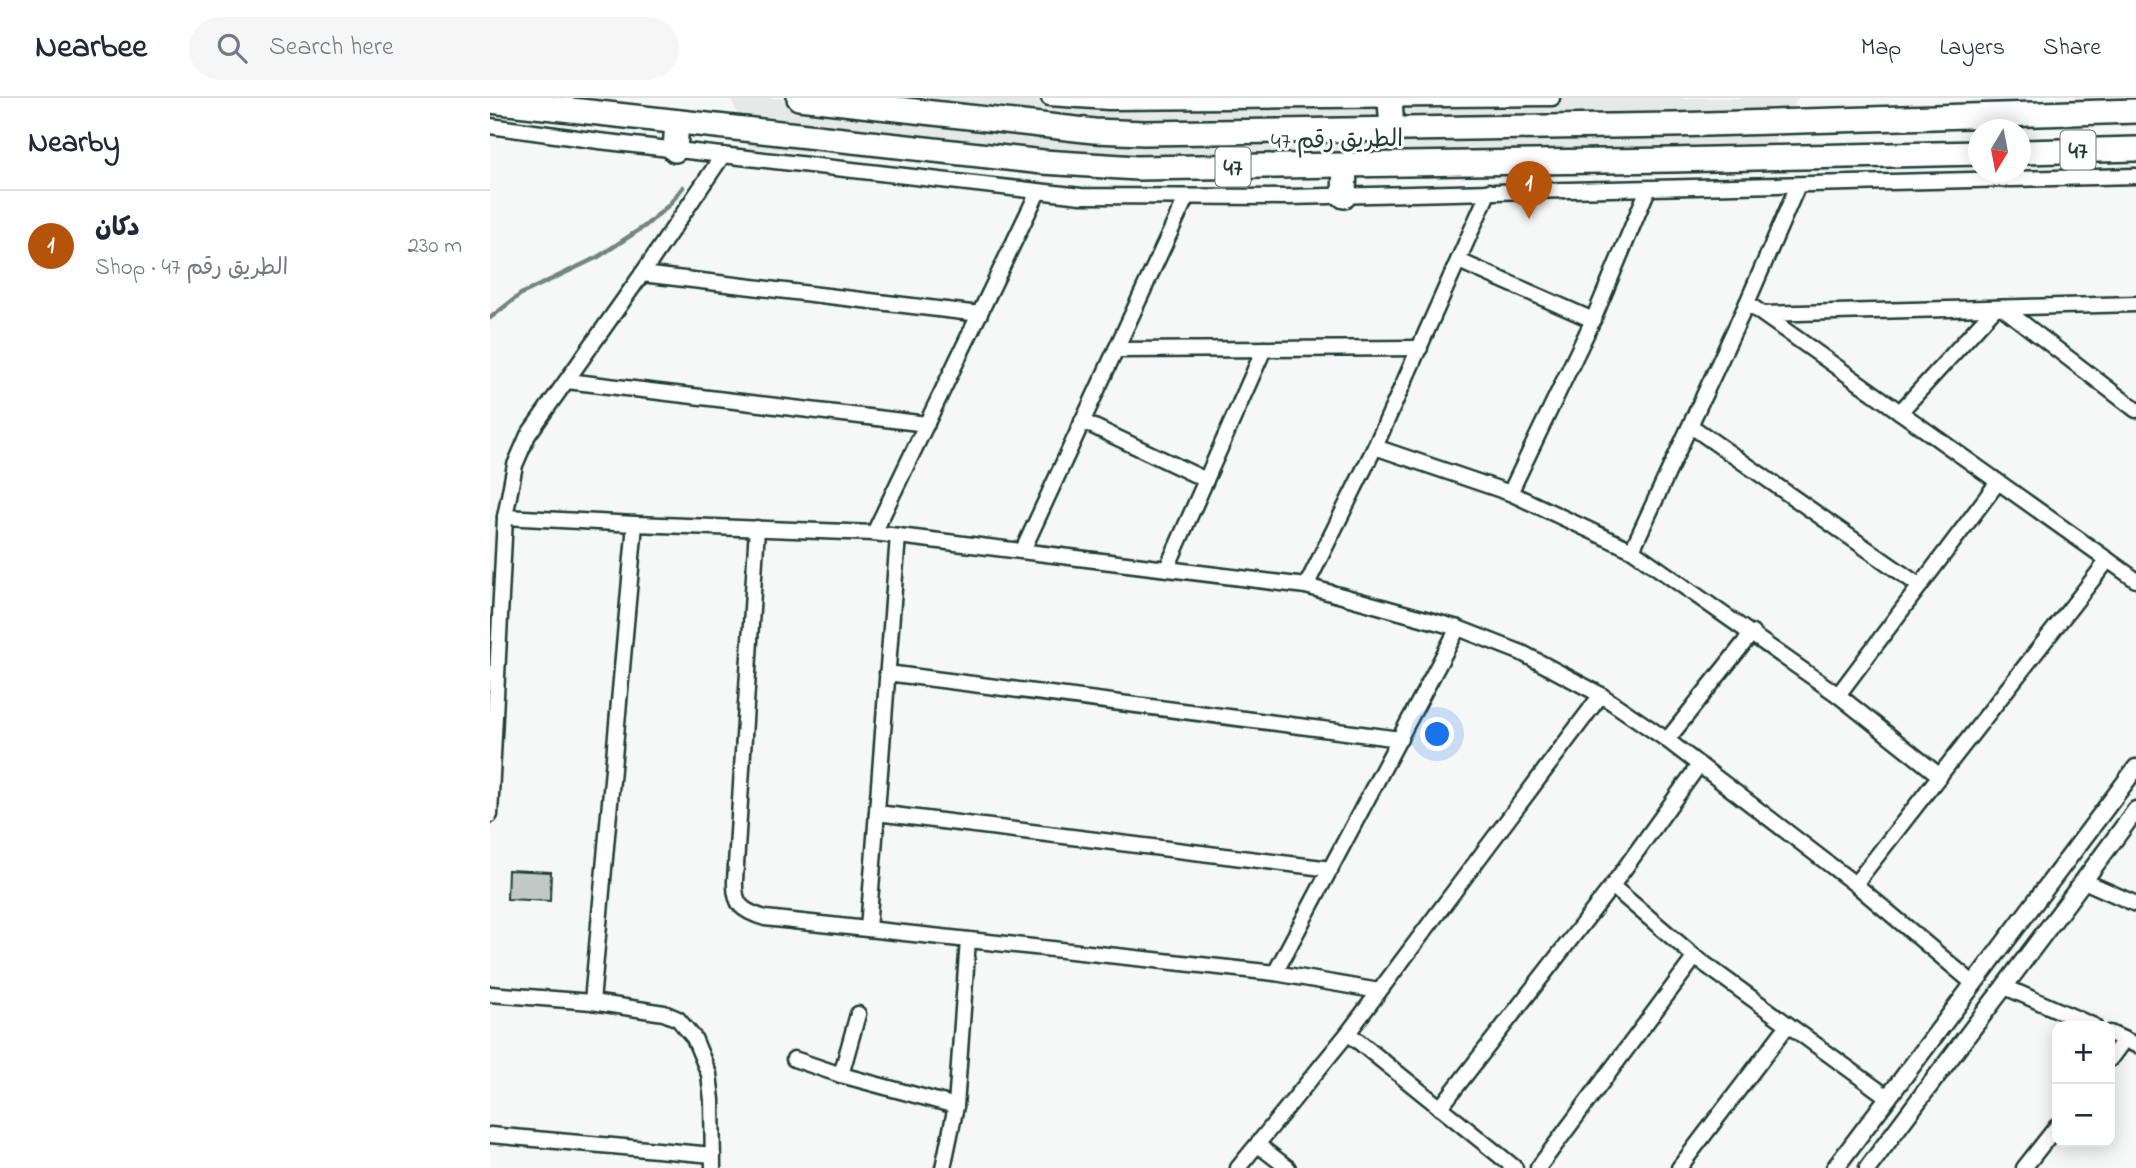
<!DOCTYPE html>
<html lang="en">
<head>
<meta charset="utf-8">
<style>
  :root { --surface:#fff; --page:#f6f6f7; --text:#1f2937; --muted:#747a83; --line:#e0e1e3; --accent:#b45309 }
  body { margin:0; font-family:"Indie Flower","Playpen Sans Arabic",sans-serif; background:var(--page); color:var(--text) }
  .controls { position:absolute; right:21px; bottom:21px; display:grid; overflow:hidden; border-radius:14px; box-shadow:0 4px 18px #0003 }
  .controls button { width:63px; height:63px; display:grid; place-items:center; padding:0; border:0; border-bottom:2px solid var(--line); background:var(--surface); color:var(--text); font:35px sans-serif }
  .compass { position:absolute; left:1478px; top:21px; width:63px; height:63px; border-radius:50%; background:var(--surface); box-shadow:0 4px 18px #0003; rotate:190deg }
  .you { position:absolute; left:948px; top:637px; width:24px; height:24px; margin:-18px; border:5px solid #fff; border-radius:50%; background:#1a73e8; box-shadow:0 0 0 10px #1a73e833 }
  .badge { display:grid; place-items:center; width:46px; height:46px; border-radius:50%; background:var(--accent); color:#fff; font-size:23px; font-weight:700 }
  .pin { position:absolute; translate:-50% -58px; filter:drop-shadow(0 2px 4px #0008) }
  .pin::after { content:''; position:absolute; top:37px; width:24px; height:21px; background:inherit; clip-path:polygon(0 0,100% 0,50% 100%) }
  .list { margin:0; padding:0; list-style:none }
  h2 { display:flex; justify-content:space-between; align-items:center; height:91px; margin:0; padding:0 28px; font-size:30px }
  h2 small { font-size:23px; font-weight:400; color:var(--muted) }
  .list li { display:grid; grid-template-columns:46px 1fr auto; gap:21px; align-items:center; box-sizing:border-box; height:112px; padding:0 28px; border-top:2px solid var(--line) }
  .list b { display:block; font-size:26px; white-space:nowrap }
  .list p { margin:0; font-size:23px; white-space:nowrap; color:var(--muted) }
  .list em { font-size:23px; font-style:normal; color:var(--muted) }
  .icon { flex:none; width:38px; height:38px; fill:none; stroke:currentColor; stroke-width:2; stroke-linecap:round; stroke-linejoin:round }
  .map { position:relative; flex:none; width:1646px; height:1070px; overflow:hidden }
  header { display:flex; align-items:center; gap:42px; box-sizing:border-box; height:98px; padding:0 35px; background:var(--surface); border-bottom:2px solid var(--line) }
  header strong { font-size:33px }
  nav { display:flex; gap:38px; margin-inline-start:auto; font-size:24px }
  .search { width:490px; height:63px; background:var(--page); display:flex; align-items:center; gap:18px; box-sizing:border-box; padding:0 24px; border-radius:38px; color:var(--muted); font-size:26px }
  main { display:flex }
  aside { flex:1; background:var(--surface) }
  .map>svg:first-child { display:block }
</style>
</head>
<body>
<header>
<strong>Nearbee</strong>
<div class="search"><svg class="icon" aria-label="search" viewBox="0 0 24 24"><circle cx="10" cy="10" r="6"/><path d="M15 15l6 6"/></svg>Search here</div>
<nav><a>Map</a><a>Layers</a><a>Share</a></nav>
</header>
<main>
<aside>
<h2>Nearby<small></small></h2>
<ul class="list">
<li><span class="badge">1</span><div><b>دكان</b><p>Shop · الطريق رقم 47</p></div><em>230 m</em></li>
</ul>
</aside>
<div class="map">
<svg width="1646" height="1070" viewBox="0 0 1646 1070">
  <rect width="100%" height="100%" fill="#f6f7f7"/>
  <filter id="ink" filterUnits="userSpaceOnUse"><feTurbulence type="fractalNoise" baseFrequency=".0143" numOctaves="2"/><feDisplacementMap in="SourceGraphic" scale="14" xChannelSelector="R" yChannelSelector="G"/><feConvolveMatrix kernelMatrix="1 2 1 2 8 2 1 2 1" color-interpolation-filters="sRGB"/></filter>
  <g filter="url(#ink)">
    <polygon fill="#e6e9e8" points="241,0 1308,0 1275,63 722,80 573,79 406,62 260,50"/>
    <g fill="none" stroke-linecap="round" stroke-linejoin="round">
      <polyline stroke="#72857f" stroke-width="4.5" points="0,220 31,196 108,159 155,128 179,107 193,89"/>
    </g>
    <polygon fill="#c0c9c6" stroke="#1f3d34" stroke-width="2" points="18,772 61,774 60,803 17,801"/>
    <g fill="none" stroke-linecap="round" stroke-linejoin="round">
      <defs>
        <g id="minor">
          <polyline points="559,0 619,4 1062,0"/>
          <polyline points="0,28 109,43 591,98 799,99 1646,78"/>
          <polyline points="969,163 1103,222"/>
          <polyline points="152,176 490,216"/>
          <polyline points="1257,205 1646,482"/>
          <polyline points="1513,210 1646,312"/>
          <polyline points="1273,216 1646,206"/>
          <polyline points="626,252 930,250"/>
          <polyline points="77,283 437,326"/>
          <polyline points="1410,314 1505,210"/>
          <polyline points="592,323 716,382"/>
          <polyline points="1201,328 1430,488"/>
          <polyline points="885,349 1020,395 1142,452 1348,597 1450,678"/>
          <polyline points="1020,395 1103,222 1158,91"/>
          <polyline points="15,419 145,426 384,435 816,488 968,530 1032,555 1111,597 1177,642 1365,786 1484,886"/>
          <path d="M267,430L245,783C244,807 252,813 275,820L785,875L889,893"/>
          <polyline points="384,435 548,94"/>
          <polyline points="533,452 696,100"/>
          <polyline points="1142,452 1257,205 1308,87"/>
          <polyline points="677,470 774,251"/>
          <polyline points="816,488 885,349 999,93"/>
          <polyline points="397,575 910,641"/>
          <polyline points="1348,597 1508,384"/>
          <polyline points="1177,642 1262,535"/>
          <polyline points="387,715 841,771"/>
          <polyline points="0,717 15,419 25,367 38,337 152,176 233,57"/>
          <polyline points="1594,783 1646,806"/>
          <polyline points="1365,786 1618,462"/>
          <polyline points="1122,788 1205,859"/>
          <polyline points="378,831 408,438"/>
          <polyline points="785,875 968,530"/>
          <polyline points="1515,889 1604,928"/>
          <polyline points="0,896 102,904 174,915 188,921 204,940 219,976 222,1002 223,1070"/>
          <polyline points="102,904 145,426"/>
          <polyline points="858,935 1025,1070"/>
          <polyline points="1620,935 1646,947"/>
          <polyline points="304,961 351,977 466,1008"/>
          <polyline points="1620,961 1634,942"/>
          <polyline points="351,977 368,916"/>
          <polyline points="950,1010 1122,788 1209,667"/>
          <polyline points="0,1037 223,1057"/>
          <polyline points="768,1047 798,1070"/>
          <polyline points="453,1070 466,1008 478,842"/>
          <polyline points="748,1070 858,935 1111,597"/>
          <polyline points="1048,1070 1205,859 1399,1000"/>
          <polyline points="1189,1070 1298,927"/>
          <polyline points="1534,1070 1567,1028"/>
        </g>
        <g id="tertiary">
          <polyline points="1345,1070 1646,670"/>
          <path d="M1378,1070C1467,950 1558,832 1646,712"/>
        </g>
        <g id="trunk">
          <polyline points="309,0 604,33 654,35 1184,27 1646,13"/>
          <polyline points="900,2 902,32"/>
          <polyline points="0,3 553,64 647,70 1182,62 1489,55"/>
          <polyline points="185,52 187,24"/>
          <polyline points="1531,54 1646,51"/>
          <polyline points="854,98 855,67"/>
        </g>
      </defs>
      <use href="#minor" stroke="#1f3d34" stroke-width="19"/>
      <use href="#tertiary" stroke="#1f3d34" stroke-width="21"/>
      <use href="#trunk" stroke="#1f3d34" stroke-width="28"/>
      <use href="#minor" stroke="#fff" stroke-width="14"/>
      <use href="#tertiary" stroke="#fff" stroke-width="16"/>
      <use href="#trunk" stroke="#fff" stroke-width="23"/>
    </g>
  </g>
  <g text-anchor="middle" stroke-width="6" stroke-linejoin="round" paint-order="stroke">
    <g fill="#fff" stroke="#627771" stroke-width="2">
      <rect x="1570.5" y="32.5" width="35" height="39" rx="5"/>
      <rect x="725.5" y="49.5" width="35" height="39" rx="5"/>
    </g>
    <g font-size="23" font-weight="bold" fill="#1f3d34">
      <text x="1588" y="60">47</text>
      <text x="743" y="77">47</text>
    </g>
    <g font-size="24" fill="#1f3d34" stroke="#fff">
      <text transform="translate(847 41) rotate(-1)" y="8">الطريق رقم 47</text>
    </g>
  </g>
</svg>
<div class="controls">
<button>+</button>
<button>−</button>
</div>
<svg class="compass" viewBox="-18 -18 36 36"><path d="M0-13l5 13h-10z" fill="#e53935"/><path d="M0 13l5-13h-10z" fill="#747a83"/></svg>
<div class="you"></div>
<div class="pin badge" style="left:1039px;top:121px">1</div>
</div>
</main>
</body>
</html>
